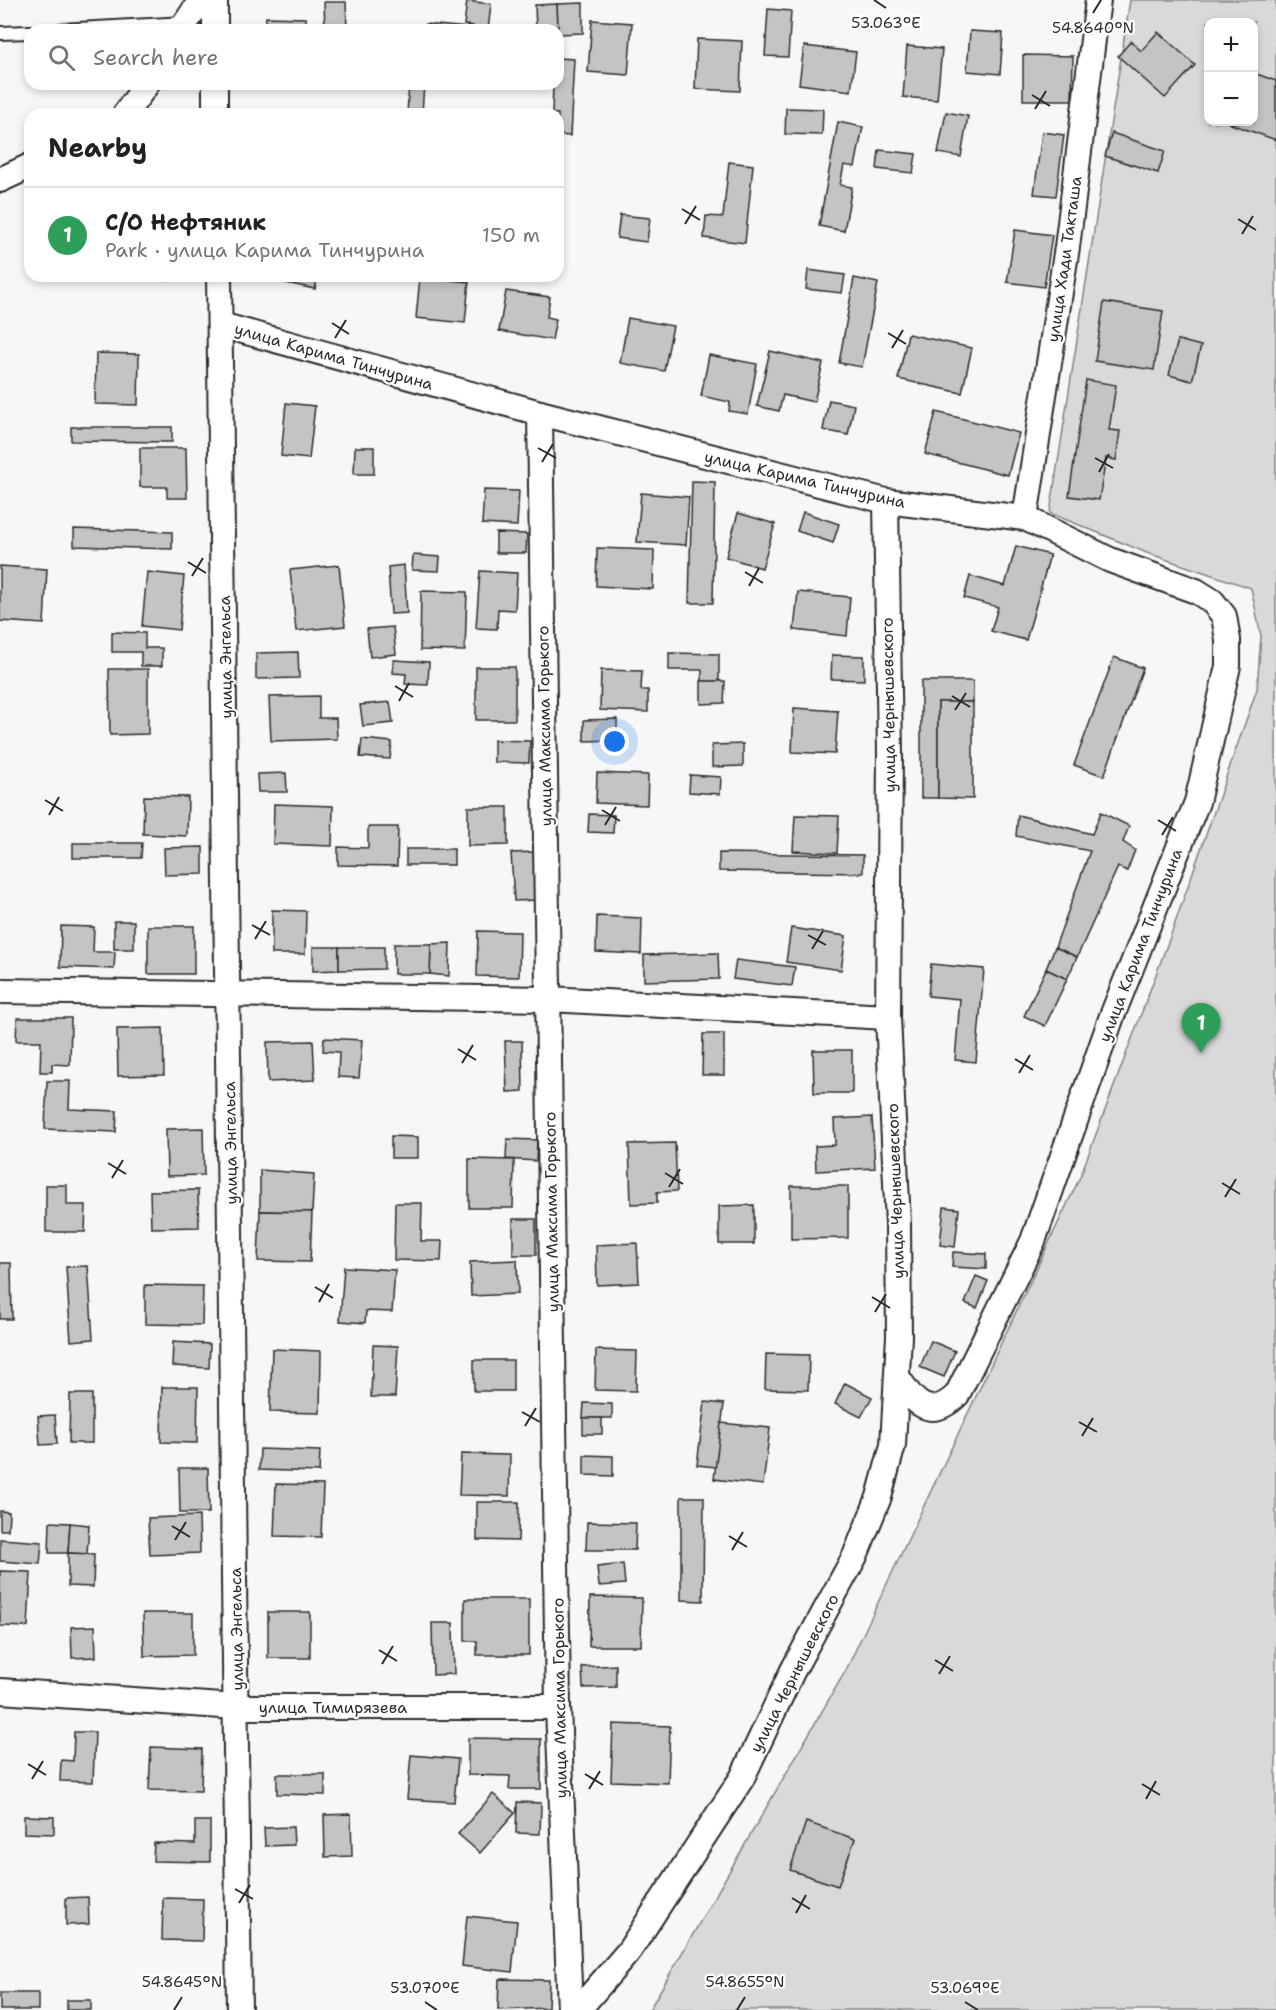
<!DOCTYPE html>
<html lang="en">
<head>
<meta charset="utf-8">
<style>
  :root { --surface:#fff; --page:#f2f2f2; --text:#202124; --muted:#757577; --line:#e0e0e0; --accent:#2b2b2b }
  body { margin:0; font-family:"Shantell Sans",sans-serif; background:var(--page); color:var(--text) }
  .controls { position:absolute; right:18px; top:18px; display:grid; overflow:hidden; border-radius:12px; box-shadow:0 3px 9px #0003 }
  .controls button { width:54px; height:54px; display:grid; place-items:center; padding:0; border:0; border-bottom:2px solid var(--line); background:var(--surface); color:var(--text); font:30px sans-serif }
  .you { position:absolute; left:615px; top:742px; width:21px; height:21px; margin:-15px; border:4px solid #fff; border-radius:50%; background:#1a73e8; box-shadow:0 0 0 9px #1a73e833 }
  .badge { display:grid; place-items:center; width:39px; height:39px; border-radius:50%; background:var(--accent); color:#fff; font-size:20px; font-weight:700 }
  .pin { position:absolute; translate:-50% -50px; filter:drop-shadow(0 2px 3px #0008) }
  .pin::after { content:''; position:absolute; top:32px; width:21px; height:18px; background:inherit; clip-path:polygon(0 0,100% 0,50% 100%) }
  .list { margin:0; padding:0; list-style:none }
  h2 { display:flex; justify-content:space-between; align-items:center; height:78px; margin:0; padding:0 24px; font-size:26px }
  h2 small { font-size:20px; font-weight:400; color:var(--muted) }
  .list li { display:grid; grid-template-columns:39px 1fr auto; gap:18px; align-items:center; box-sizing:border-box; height:96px; padding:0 24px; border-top:2px solid var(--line) }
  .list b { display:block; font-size:22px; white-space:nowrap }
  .list p { margin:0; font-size:20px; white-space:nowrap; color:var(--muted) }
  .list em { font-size:20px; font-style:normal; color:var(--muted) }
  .icon { flex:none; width:33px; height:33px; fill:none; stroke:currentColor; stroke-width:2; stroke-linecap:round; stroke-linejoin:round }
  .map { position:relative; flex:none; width:1276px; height:2010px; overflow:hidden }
  .search { position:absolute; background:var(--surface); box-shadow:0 3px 9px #0003; left:24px; top:24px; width:540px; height:66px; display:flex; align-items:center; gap:15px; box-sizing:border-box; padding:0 21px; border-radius:18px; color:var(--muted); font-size:22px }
  .panel { position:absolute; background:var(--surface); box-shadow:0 3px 9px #0003; left:24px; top:108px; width:540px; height:174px; border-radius:18px }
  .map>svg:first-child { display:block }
</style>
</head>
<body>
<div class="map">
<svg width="1276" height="2010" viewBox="0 0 1276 2010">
  <rect width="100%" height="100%" fill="#f7f7f7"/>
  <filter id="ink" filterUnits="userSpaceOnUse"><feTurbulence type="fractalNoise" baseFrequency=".0167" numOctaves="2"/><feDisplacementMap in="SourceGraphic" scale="12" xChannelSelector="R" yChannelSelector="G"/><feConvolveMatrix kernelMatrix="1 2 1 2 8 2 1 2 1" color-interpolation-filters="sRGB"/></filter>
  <g filter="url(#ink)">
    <path fill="#d9d9d9" stroke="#828282" stroke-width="1.5" fill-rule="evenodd" d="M1130,0H1276V2010H649L846,1670L1080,1177L1173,929L1257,689L1261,636L1251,588L1147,553L1050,513ZM1208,22H1254V122H1208Z"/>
    <g fill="#c4c4c4" stroke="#2b2b2b" stroke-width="1.5">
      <polygon points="467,1 491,4 488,30 472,30 473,26 464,25"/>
      <polygon points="324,2 346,2 347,30 325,30"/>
      <polygon points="583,3 583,33 558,34 557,4"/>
      <polygon points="557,4 558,30 536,30 535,5"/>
      <polygon points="768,9 791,11 788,57 765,56"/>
      <polygon points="266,17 306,18 306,30 265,30"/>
      <polygon points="592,20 632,23 628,75 588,72"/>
      <polygon points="426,24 468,28 468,30 425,30"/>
      <polygon points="970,31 1003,33 1000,74 967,71"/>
      <polygon points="1158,32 1195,65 1165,98 1118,56 1131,41 1141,51"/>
      <polygon points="697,39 742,41 740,91 695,89"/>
      <polygon points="804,46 856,52 851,91 799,84"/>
      <polygon points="907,46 942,49 937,100 903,97"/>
      <polygon points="1023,55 1073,56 1072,100 1023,100"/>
      <polygon points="558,58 574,59 570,136 558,135 558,114 552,114 553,84 558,84"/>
      <polygon points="1254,73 1276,81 1276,140 1228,123 1254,122"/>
      <polygon points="409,84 424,84 422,114 407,114"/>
      <polygon points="786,108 823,109 822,135 785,134"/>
      <polygon points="253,110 316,113 253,114"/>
      <polygon points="433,110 455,112 455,114 433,114"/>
      <polygon points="946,112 968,116 961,157 938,153"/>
      <polygon points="838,122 863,127 855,167 844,165 840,185 852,187 844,231 819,226"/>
      <polygon points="1042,132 1064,135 1056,196 1034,194"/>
      <polygon points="1112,133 1165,151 1158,173 1105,156"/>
      <polygon points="879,150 916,154 913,173 877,169"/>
      <polygon points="729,162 753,165 745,243 704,238 706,216 723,217"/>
      <polygon points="620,215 650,218 647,242 617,238"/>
      <polygon points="1015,230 1052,235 1044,287 1007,282"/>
      <polygon points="808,270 845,275 842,293 806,289"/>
      <rect x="155" y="276" width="45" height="4"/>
      <polygon points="277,276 318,276 315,289 276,281"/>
      <polygon points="420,277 469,282 465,323 416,318"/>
      <polygon points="854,278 878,283 862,367 839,363"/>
      <polygon points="506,291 550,297 547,317 556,319 552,340 499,331"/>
      <polygon points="1104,302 1163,311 1154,370 1095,361"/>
      <polygon points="628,318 673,326 664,371 620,363"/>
      <polygon points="908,334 972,348 962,393 898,379"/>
      <polygon points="1178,340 1201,346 1192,381 1169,375"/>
      <polygon points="770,351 823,363 814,402 783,395 779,411 757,406"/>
      <polygon points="96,353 139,354 138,405 95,404"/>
      <polygon points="709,355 757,364 748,414 729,411 730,402 701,396"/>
      <polygon points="1086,380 1116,385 1109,430 1120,431 1116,460 1106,458 1099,500 1069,496"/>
      <polygon points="829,400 854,405 848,435 823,430"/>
      <polygon points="286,403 315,406 309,459 281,456"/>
      <polygon points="936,412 1019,433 1008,475 925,454"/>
      <polygon points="71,427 172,427 172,442 71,441"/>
      <polygon points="355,447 374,447 374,474 354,474"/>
      <polygon points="140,448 186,448 187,498 167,498 167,487 140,487"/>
      <polygon points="692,481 715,482 713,603 689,603"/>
      <polygon points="484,490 519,491 517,526 482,524"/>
      <polygon points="641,493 689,497 686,545 637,542"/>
      <polygon points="803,512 839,524 833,543 797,531"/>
      <polygon points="738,513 775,524 762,568 726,557"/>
      <polygon points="74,529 172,532 172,549 74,546"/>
      <polygon points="496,533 527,534 526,553 496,553"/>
      <polygon points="1016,546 1050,555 1026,640 991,631 998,607 964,598 970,576 1005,586"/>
      <polygon points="597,548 654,550 653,589 596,586"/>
      <polygon points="413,555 440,557 439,571 412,570"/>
      <polygon points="339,565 345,626 296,631 290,570"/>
      <polygon points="404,565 407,613 391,614 388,567"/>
      <polygon points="0,566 47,569 44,624 0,621"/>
      <polygon points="480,571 517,573 515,610 498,609 497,629 476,628"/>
      <polygon points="147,572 184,576 179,630 142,626"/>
      <polygon points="421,591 467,592 465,651 420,650"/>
      <polygon points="798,592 850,597 847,636 794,630"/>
      <polygon points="393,627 396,654 370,657 367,629"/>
      <polygon points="112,632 145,633 145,648 162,648 162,666 141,666 141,652 112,652"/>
      <polygon points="298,652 299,678 256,679 256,653"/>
      <polygon points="669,653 719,654 719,681 702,681 702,670 669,670"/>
      <polygon points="832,655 864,656 864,680 831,679"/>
      <polygon points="1114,657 1143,668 1104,776 1074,765"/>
      <polygon points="394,660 429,662 428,685 405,684 406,674 393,673"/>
      <rect x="476" y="667" width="39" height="53"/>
      <polygon points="109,669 148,669 148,734 110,735"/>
      <polygon points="601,670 642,671 641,690 648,690 648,712 600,710"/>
      <polygon points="701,681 725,681 724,703 701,704"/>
      <polygon points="921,681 973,681 973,702 938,702 938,798 921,798"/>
      <polygon points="319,696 319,718 336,718 337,739 271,741 269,697"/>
      <polygon points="390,702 393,723 363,726 360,705"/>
      <polygon points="938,702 973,702 973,799 938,798"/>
      <polygon points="794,708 838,711 835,754 792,752"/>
      <polygon points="617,719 617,740 584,741 584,720"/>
      <polygon points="362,739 392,742 390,759 360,757"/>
      <polygon points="494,740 530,741 529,763 494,762"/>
      <polygon points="743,744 743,766 712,767 712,745"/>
      <polygon points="286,773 287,792 258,792 257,774"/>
      <polygon points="597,773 648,775 647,805 596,803"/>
      <polygon points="690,775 721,777 720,794 689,792"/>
      <polygon points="144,796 188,797 187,836 143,834"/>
      <polygon points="274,804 333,806 332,846 273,844"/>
      <polygon points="468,807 508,807 508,845 468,846"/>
      <polygon points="1101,812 1129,826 1123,842 1135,850 1127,871 1118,867 1077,957 1055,947 1090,851 1016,836 1018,815 1092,834"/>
      <polygon points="589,814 614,815 613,833 588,832"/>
      <polygon points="795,815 839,816 837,853 793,851"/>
      <polygon points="368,827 398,827 397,866 338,865 338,847 368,848"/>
      <polygon points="73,843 142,843 141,858 73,858"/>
      <polygon points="203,847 203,874 165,875 164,848"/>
      <rect x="406" y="849" width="48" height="16"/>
      <polygon points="536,852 538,900 514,901 511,853"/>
      <polygon points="719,853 863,855 863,873 719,871"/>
      <polygon points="272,910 306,911 305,954 272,954"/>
      <polygon points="597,916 642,918 641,954 596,952"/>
      <rect x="114" y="921" width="20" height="28"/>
      <polygon points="61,926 94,927 93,952 115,952 114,969 60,967"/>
      <rect x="148" y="926" width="46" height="48"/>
      <polygon points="791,928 846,936 841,970 786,962"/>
      <polygon points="478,931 520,932 519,977 477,976"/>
      <polygon points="450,943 449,976 430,974 431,944"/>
      <polygon points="394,944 431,944 430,974 394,974"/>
      <polygon points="313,947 339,947 339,970 313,971"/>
      <polygon points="339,947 384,947 384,969 339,970"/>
      <polygon points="1055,947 1077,957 1067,979 1046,969"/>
      <polygon points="718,953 719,979 644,981 644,955"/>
      <polygon points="736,960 795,967 792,986 733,979"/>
      <polygon points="931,964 984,969 976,1062 955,1060 960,999 928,996"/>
      <polygon points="1046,969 1067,979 1045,1026 1024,1016"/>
      <polygon points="17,1018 71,1018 70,1065 52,1064 52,1072 40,1072 41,1041 16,1041"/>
      <polygon points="163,1028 164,1075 118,1076 117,1029"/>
      <polygon points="703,1034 724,1034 724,1075 702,1075"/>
      <polygon points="324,1038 362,1040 359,1078 338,1077 339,1052 323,1051"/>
      <polygon points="313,1041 315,1080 268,1082 267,1042"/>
      <polygon points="505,1041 522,1041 523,1091 507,1092"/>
      <polygon points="813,1050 852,1050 852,1093 814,1093"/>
      <polygon points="47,1081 70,1081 69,1109 117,1111 116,1132 45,1129"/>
      <polygon points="872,1117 875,1168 816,1171 815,1146 835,1145 834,1119"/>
      <polygon points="203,1128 204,1175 167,1176 166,1129"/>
      <polygon points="391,1136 418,1137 418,1158 391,1158"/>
      <polygon points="507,1139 537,1140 536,1161 506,1159"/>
      <polygon points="675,1143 677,1191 657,1192 657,1203 631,1204 629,1144"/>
      <polygon points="469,1159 514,1160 513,1208 469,1208"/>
      <polygon points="260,1170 314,1174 312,1212 260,1211"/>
      <polygon points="46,1185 67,1185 67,1205 86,1205 85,1232 46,1232"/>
      <polygon points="791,1186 848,1186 848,1238 791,1239"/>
      <polygon points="198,1190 199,1227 151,1228 150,1191"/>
      <polygon points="395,1203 422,1203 421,1241 442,1241 441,1261 394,1260"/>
      <polygon points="754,1205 754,1244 719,1244 719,1206"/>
      <polygon points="944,1207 959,1209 955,1247 940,1245"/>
      <polygon points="260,1211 312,1212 310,1262 258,1261"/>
      <rect x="513" y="1219" width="23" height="36"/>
      <polygon points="637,1243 639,1283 597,1285 596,1245"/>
      <polygon points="953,1252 986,1254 986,1269 952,1267"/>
      <polygon points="517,1260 518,1294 471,1296 470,1262"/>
      <polygon points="0,1263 11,1263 12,1319 0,1319"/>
      <polygon points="88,1266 93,1339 71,1341 66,1267"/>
      <polygon points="344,1267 395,1270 392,1312 366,1311 365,1323 340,1321"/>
      <polygon points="976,1276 988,1281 977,1308 965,1303"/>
      <polygon points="145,1285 203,1286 202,1325 145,1324"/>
      <polygon points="931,1341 955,1351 944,1377 920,1367"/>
      <polygon points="173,1342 210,1344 209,1368 172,1366"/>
      <polygon points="373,1345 398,1346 395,1397 371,1397"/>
      <polygon points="272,1349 321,1351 320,1413 270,1412"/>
      <polygon points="596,1350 637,1351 636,1391 595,1390"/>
      <polygon points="766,1354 809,1355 808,1390 765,1389"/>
      <rect x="474" y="1360" width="39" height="31"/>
      <polygon points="845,1383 872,1397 861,1417 835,1404"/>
      <polygon points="162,1387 198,1387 197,1443 161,1442"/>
      <polygon points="70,1394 92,1394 92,1443 69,1443"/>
      <polygon points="705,1402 724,1404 716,1467 697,1465"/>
      <polygon points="584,1403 612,1404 612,1418 583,1418"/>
      <polygon points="55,1415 57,1444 40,1445 38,1416"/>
      <rect x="583" y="1418" width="19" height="16"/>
      <polygon points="721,1423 770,1428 763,1485 714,1479"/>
      <polygon points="260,1449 320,1451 319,1472 259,1470"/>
      <polygon points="461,1454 510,1455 509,1496 459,1495"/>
      <polygon points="584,1455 613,1456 613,1476 584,1475"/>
      <polygon points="179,1468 208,1468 209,1513 180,1513"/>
      <polygon points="276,1484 323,1485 321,1537 274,1536"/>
      <polygon points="681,1497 704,1497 703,1601 681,1600"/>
      <polygon points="477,1502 519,1502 518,1541 477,1540"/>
      <polygon points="0,1511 9,1512 8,1530 0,1530"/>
      <polygon points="199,1516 200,1553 150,1555 148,1518"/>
      <polygon points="50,1522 70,1523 68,1553 49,1553"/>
      <polygon points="587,1522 636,1523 635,1550 586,1550"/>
      <polygon points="70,1523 89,1525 87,1554 68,1553"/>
      <polygon points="0,1539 42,1542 40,1564 0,1561"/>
      <polygon points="68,1553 94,1554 93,1587 68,1586"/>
      <polygon points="623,1564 625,1584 599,1586 597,1567"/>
      <polygon points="0,1571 31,1572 28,1627 0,1626"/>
      <polygon points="590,1597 642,1598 641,1646 589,1646"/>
      <polygon points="465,1599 529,1599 529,1655 477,1655 477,1641 465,1641"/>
      <rect x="268" y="1612" width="42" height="46"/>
      <polygon points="143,1613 193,1613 193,1655 144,1656"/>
      <polygon points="432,1623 453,1623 454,1674 433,1675"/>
      <polygon points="95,1626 96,1657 72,1658 71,1627"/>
      <polygon points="616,1665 616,1687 583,1688 582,1667"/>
      <polygon points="613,1724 670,1726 668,1783 611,1781"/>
      <polygon points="74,1732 95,1732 93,1782 60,1781 61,1760 73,1761"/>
      <polygon points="468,1738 541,1739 541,1789 509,1789 510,1776 468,1775"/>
      <polygon points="151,1747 202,1749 201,1791 149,1790"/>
      <polygon points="411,1755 458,1759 454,1802 407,1799"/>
      <polygon points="277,1774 325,1774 325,1795 277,1794"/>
      <polygon points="493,1794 515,1813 480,1853 458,1834"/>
      <polygon points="517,1802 541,1803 540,1834 516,1833"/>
      <polygon points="351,1814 352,1856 325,1857 324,1815"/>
      <polygon points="24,1816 54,1817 54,1834 24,1833"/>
      <polygon points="195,1821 210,1821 210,1862 153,1861 154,1843 195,1844"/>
      <polygon points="806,1822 855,1839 838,1886 790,1870"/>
      <polygon points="293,1827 294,1845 265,1846 264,1828"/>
      <polygon points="88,1897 89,1924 66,1925 66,1898"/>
      <polygon points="163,1898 203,1899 202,1941 162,1940"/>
      <polygon points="467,1916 517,1921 512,1972 462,1966"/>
      <polygon points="499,1979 549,1980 548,2008 498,2010"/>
      <rect x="0" y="1993" width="38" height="17"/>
      <rect x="67" y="2000" width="24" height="10"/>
    </g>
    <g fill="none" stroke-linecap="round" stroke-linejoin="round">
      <defs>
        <g id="lane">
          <polyline points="60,30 186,23"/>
          <polyline points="0,33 30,32"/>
        </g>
        <g id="street">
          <polyline points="215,0 215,30"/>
          <polyline points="181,30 201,0"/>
          <polyline points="215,84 215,114"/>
          <polyline points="125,114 147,84"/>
          <polyline points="0,180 30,166"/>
          <polyline points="219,276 239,2010"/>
          <path d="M221,325L540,413L886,501L1025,518L1110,560L1196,591L1212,601L1224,616L1228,640V666L1197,802L1112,1016L1033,1241L957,1395C929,1422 913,1402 897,1376"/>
          <polyline points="540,413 558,1707 570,2010"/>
          <polyline points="1025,518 1067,247 1098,0"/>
          <polyline points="0,991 548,999 888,1017"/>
          <polyline points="0,1691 237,1707 558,1707"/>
          <polyline points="578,2010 629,1951 742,1778 793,1670 855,1556 879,1497 893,1445 899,1336 898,1224 888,1017 890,754 886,501"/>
        </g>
      </defs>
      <use href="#lane" stroke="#2b2b2b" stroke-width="16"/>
      <use href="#street" stroke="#2b2b2b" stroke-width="28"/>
      <use href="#lane" stroke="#fff" stroke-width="12"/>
      <use href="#street" stroke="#fff" stroke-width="24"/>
    </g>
  </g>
  <path fill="none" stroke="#2b2b2b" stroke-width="2" d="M874,0L886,8M1093,13L1101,0M1032,95L1050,106M1035,109L1046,91M682,209L700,220M1238,219L1256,230M685,224L696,206M1242,234L1253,216M332,323L349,334M888,333L906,344M335,338L346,320M892,348L903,330M538,448L556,458M1095,458L1113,468M542,462L553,444M1099,472L1109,454M188,562L206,573M745,572L763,583M192,576L203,558M749,586L759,568M395,686L413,697M952,696L970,707M399,701L409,683M955,710L966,693M45,800L63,811M602,810L620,821M49,815L59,797M1158,820L1176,831M605,825L616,807M1162,835L1173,817M252,925L270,935M808,935L826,945M255,939L266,921M812,949L823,931M458,1049L476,1060M1015,1059L1033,1070M462,1063L473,1045M1019,1073L1030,1055M108,1163L126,1174M665,1173L683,1184M112,1178L123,1160M1222,1183L1240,1194M669,1187L680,1169M1225,1197L1236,1179M315,1287L333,1298M872,1297L890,1308M319,1302L329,1284M875,1312L886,1294M522,1412L540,1422M1079,1422L1097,1432M525,1426L536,1408M1082,1436L1093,1418M172,1526L190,1537M729,1536L747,1547M175,1540L186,1522M732,1550L743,1532M379,1650L397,1661M935,1660L953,1671M382,1664L393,1646M939,1674L950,1656M28,1764L46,1775M585,1774L603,1785M32,1779L43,1761M1142,1784L1160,1795M589,1789L600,1771M1146,1799L1156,1781M235,1889L253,1899M792,1898L810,1909M239,1903L250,1885M796,1913L806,1895M425,2002L437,2010M965,2002L978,2010M174,2010L182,1997M737,2010L745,1997"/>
  <g text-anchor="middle" stroke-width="4.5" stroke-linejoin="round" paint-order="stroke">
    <g font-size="16" fill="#2b2b2b" stroke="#fff">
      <text transform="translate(1064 259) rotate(-82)" y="6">улица Хади Такташа</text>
      <text transform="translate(334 356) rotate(16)" y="6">улица Карима Тинчурина</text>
      <text transform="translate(805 479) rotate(13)" y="6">улица Карима Тинчурина</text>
      <text transform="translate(225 657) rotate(-91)" y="6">улица Энгельса</text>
      <text transform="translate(888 705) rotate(-91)" y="6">улица Чернышевского</text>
      <text transform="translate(544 726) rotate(-91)" y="6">улица Максима Горького</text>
      <text transform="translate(1140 945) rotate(-69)" y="6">улица Карима Тинчурина</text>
      <text transform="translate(230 1143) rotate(-91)" y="6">улица Энгельса</text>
      <text transform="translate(895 1191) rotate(-92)" y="6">улица Чернышевского</text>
      <text transform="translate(551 1212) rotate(-91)" y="6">улица Максима Горького</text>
      <text transform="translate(236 1629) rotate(-91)" y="6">улица Энгельса</text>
      <text transform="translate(794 1673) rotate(-63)" y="6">улица Чернышевского</text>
      <text transform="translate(559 1698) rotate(-91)" y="6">улица Максима Горького</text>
      <text x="333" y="1713">улица Тимирязева</text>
    </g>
  </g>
  <g font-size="15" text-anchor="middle" fill="#2b2b2b" stroke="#fff" stroke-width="4.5" stroke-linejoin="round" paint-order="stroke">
    <text x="886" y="28">53.063°E</text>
    <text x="1093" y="33">54.8640°N</text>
    <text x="182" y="1987">54.8645°N</text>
    <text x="745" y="1987">54.8655°N</text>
    <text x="425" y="1993">53.070°E</text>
    <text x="965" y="1993">53.069°E</text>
  </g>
</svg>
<div class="controls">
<button>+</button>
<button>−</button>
</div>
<div class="you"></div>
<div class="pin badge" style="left:1201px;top:1053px;background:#2e9e5b">1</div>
<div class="search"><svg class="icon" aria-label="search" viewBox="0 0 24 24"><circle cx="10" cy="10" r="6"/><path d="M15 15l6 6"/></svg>Search here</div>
<section class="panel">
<h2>Nearby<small></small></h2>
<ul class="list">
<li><span class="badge" style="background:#2e9e5b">1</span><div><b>С/О Нефтяник</b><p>Park · улица Карима Тинчурина</p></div><em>150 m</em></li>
</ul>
</section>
</div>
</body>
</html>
